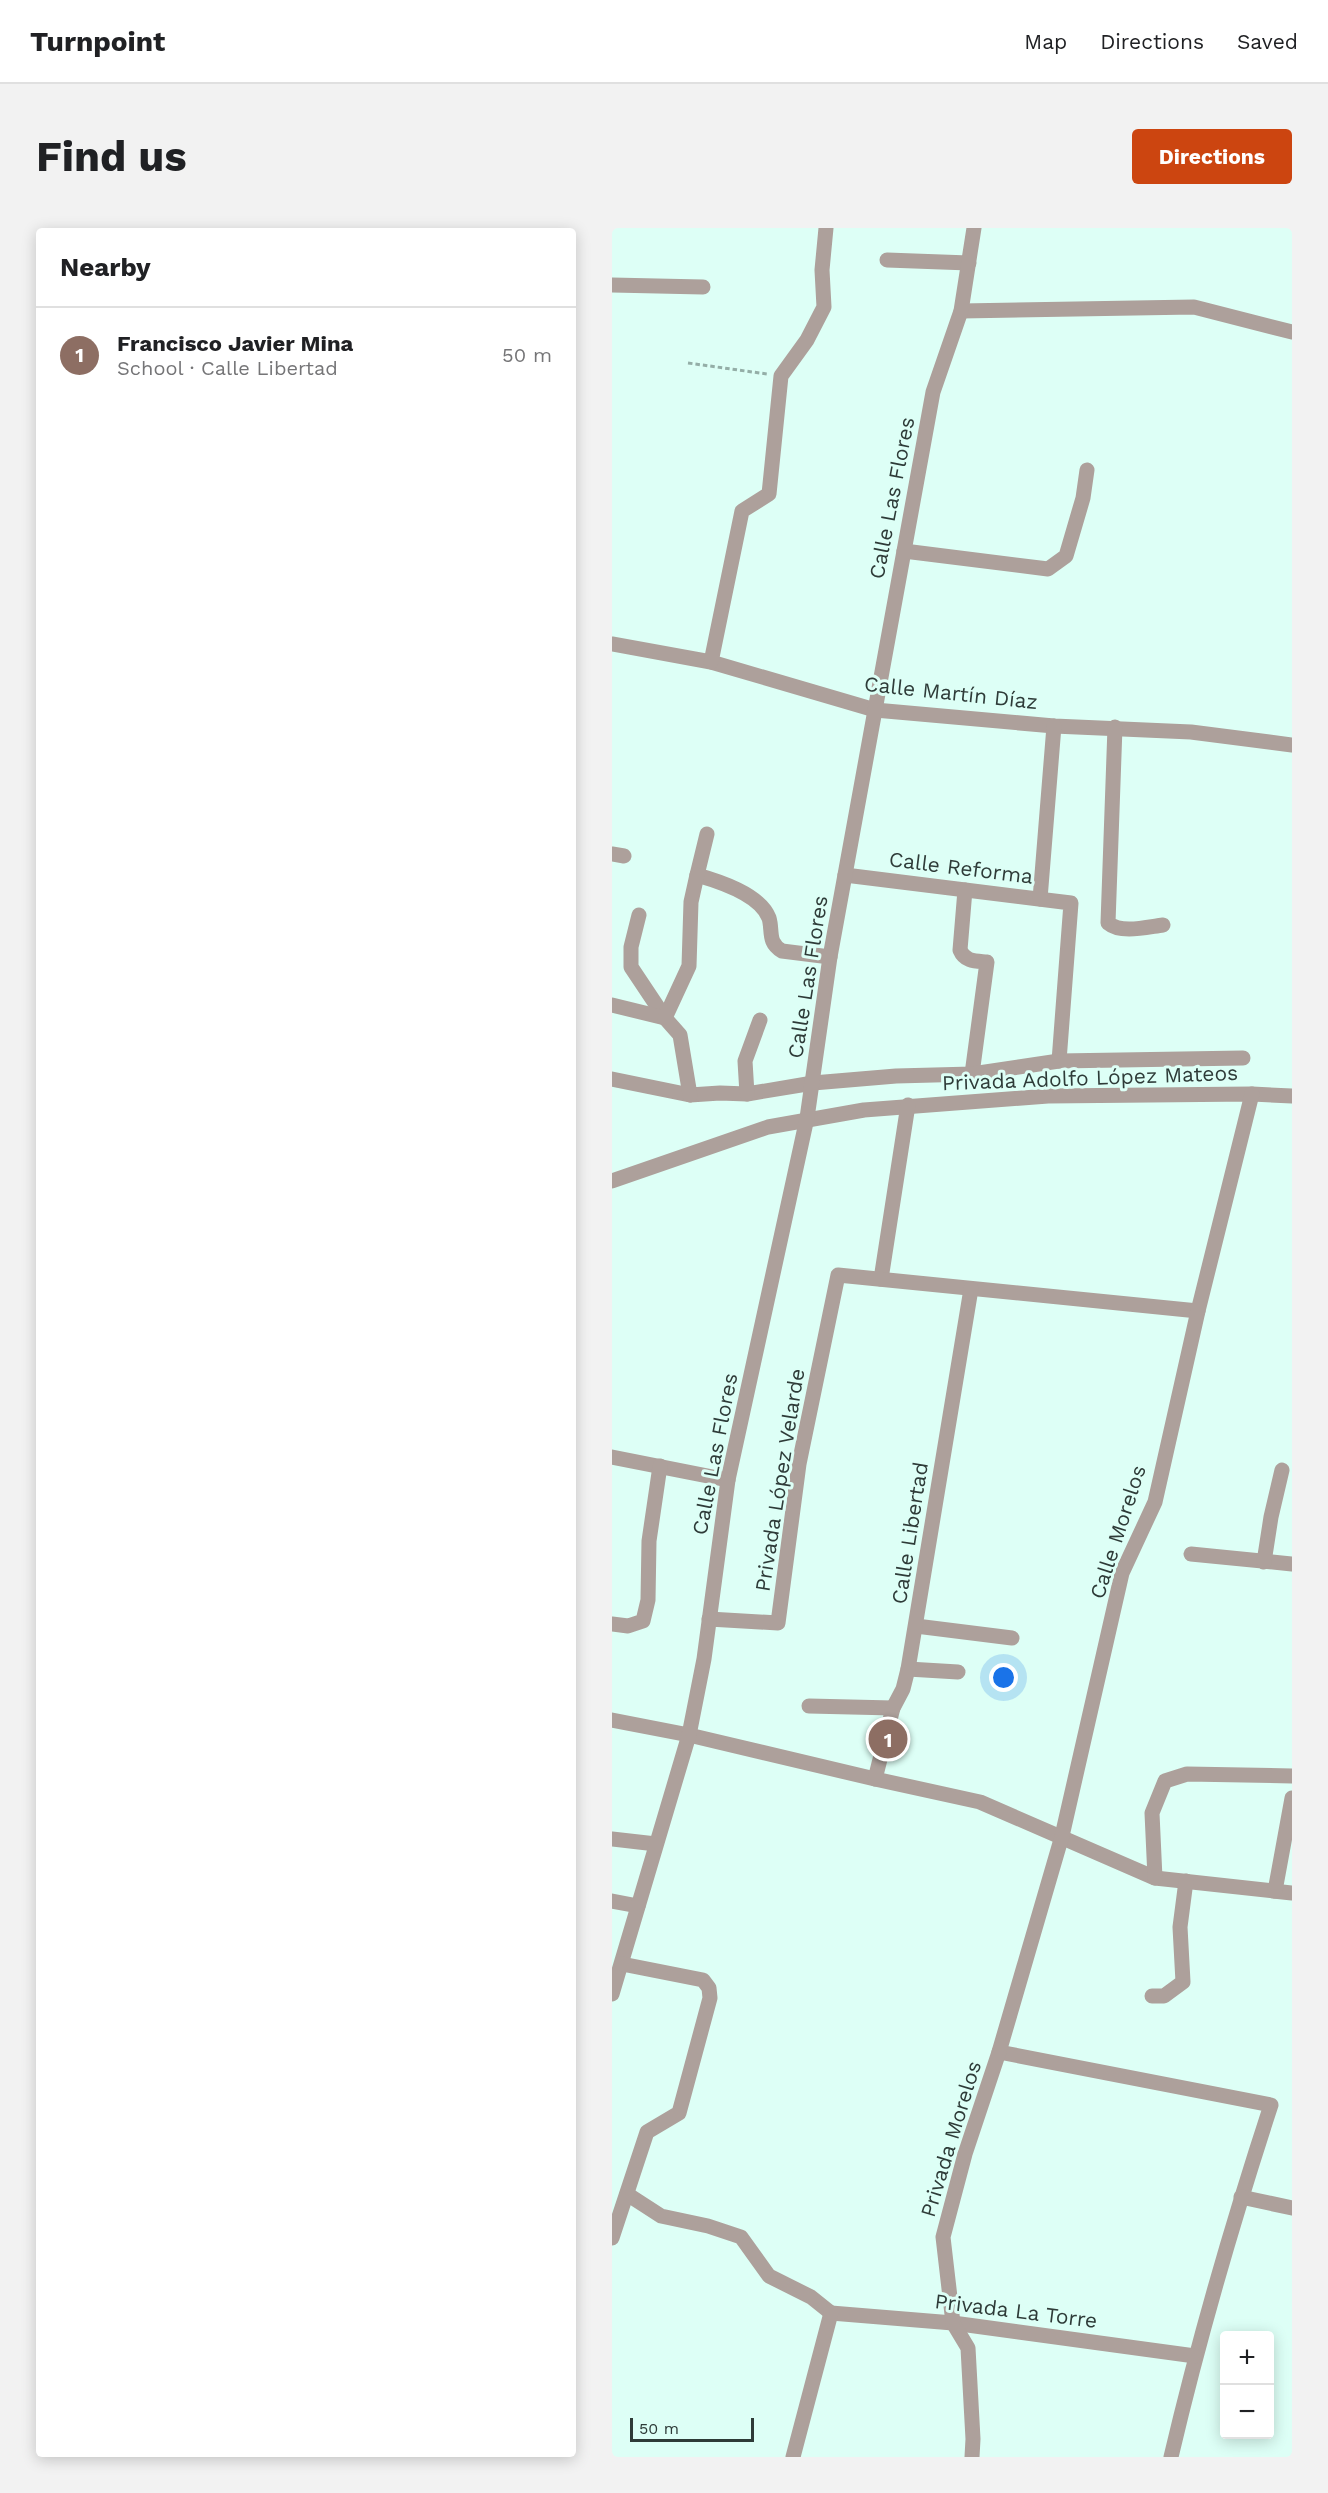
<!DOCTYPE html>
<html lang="en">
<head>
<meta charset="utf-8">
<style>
  :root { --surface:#fff; --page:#f2f2f2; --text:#202124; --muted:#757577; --line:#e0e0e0; --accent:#cc4510 }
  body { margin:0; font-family:"Work Sans",sans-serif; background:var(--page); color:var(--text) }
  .controls { position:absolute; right:18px; bottom:18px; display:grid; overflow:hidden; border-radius:6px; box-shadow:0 3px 15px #0003 }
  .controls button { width:54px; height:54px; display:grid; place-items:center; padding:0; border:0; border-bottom:2px solid var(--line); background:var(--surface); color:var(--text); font:30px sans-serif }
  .scale { position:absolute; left:18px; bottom:15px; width:124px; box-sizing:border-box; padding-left:6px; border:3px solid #2e3b38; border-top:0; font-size:16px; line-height:21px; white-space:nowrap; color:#2e3b38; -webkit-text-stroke:4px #ddfff6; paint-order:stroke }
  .you { position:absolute; left:392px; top:1450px; width:21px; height:21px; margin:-15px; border:4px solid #fff; border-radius:50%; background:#1a73e8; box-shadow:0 0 0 9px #1a73e833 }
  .badge { display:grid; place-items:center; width:39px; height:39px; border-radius:50%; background:var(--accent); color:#fff; font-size:20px; font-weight:700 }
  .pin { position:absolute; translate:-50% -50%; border:3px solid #fff; box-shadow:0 2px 6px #0006 }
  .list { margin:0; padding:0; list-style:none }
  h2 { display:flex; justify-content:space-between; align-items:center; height:78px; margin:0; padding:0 24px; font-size:26px }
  h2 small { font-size:20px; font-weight:400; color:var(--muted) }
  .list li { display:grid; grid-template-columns:39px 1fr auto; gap:18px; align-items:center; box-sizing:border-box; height:96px; padding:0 24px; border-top:2px solid var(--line) }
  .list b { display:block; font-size:22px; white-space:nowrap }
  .list p { margin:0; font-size:20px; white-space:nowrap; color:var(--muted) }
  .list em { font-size:20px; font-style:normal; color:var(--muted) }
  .map { position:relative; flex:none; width:680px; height:2229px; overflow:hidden; border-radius:6px }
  header { display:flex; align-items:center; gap:36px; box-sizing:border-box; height:84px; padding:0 30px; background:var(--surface); border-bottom:2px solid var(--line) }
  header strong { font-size:28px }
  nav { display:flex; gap:33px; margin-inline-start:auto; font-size:21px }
  .intro { display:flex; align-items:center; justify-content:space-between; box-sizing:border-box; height:144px; padding:0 36px }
  h1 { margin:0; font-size:42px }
  .button { padding:15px 27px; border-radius:6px; background:var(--accent); color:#fff; font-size:21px; font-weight:700 }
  main { display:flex; gap:36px; padding:0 36px }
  aside { flex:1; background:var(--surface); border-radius:6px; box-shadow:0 3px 15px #0003 }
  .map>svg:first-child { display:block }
</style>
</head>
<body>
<header>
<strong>Turnpoint</strong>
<nav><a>Map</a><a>Directions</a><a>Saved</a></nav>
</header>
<div class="intro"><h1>Find us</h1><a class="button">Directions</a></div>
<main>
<aside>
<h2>Nearby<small></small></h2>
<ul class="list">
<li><span class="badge" style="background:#8d6e63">1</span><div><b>Francisco Javier Mina</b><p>School · Calle Libertad</p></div><em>50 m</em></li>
</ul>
</aside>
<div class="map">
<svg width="680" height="2229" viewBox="0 0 680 2229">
  <rect width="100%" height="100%" fill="#ddfff6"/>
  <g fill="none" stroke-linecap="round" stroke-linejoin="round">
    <polyline stroke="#94aea7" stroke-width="3" stroke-dasharray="4.5 3" stroke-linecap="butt" points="76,135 155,146"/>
    <g stroke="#ada09b" stroke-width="15">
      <polyline points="275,32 357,35"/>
      <polyline points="0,57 91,59"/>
      <polyline points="349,83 582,79 680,104"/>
      <polyline points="292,323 436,341 454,328 471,270 475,242"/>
      <polyline points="0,416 99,434 263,482 442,498 579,504 680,517"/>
      <polyline points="99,434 130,283 157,266 169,148 195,112 212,79 210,42 214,0"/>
      <path d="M503,499L496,695C509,706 535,699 551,697"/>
      <path d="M95,606L85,647C106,653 148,666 157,690C161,703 155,714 170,723L218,729"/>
      <polyline points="0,626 12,628"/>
      <polyline points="233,647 459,675 447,833"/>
      <path d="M353,662L348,722C353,734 364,733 375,734L360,846"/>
      <polyline points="428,671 442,498"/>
      <polyline points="27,687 19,719 19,739 53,790"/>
      <polyline points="0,777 53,790"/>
      <polyline points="0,851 78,867 108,865 135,866 201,855 284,848 360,846 447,833 631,830"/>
      <polyline points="135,866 133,833 148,792"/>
      <polyline points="78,867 68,807 53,790 77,738 79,674 85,647"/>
      <polyline points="0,953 156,899 252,882 436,868 640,866 680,868"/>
      <polyline points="269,1051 296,877"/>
      <polyline points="0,1229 116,1252"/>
      <polyline points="579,1326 680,1336"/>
      <polyline points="652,1334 659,1289 670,1242"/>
      <polyline points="97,1391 166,1395 187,1236 226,1047 586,1083"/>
      <polyline points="0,1396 16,1398 31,1393 36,1372 37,1313 48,1238"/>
      <polyline points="304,1398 400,1410"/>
      <polyline points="296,1441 346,1444"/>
      <polyline points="197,1478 281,1480"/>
      <polyline points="0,1492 77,1507 263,1551 368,1574 543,1650 680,1665"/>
      <polyline points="263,1551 281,1480 291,1461 296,1441 359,1061"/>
      <polyline points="0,1611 44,1616"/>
      <polyline points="543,1650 540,1585 553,1553 575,1546 680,1548"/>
      <polyline points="663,1663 680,1570"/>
      <polyline points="0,1673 26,1678"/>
      <polyline points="0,1766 77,1507 92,1431 116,1252 195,890 218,729 321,164 349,83 362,0"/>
      <polyline points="540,1768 552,1768 571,1754 568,1699 574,1653"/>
      <path d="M387,1824L659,1877C621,1993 587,2110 559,2229"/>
      <polyline points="15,1966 49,1988 96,1998 129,2009 157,2048 199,2069 219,2085"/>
      <polyline points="629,1969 680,1980"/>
      <polyline points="0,2010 35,1904 67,1885 98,1770 97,1760 91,1752 10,1736"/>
      <polyline points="219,2085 341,2095 583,2128"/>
      <polyline points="181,2229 219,2085"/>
      <polyline points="360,2229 361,2211 356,2120 341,2095 331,2009 353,1926 387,1824 450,1608 510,1345 543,1274 586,1083 640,866"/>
    </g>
  </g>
  <g text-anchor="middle" stroke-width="6" stroke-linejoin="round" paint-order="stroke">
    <g font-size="21" fill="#2e3b38" stroke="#ddfff6">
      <text transform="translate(280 270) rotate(-79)" y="7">Calle Las Flores</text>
      <text transform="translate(339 465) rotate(6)" y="7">Calle Martín Díaz</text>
      <text transform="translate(349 640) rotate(7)" y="7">Calle Reforma</text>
      <text transform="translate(196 749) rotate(-81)" y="7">Calle Las Flores</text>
      <text transform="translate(478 850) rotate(-2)" y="7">Privada Adolfo López Mateos</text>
      <text transform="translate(103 1226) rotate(-79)" y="7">Calle Las Flores</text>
      <text transform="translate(168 1252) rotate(-81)" y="7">Privada López Velarde</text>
      <text transform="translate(506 1304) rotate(-72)" y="7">Calle Morelos</text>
      <text transform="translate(298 1305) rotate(-81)" y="7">Calle Libertad</text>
      <text transform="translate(339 1911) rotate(-73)" y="7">Privada Morelos</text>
      <text transform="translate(404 2083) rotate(7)" y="7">Privada La Torre</text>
    </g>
  </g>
</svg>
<div class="controls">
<button>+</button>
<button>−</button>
</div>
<div class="scale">50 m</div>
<div class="you"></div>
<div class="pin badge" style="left:276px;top:1511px;background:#8d6e63">1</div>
</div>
</main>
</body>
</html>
